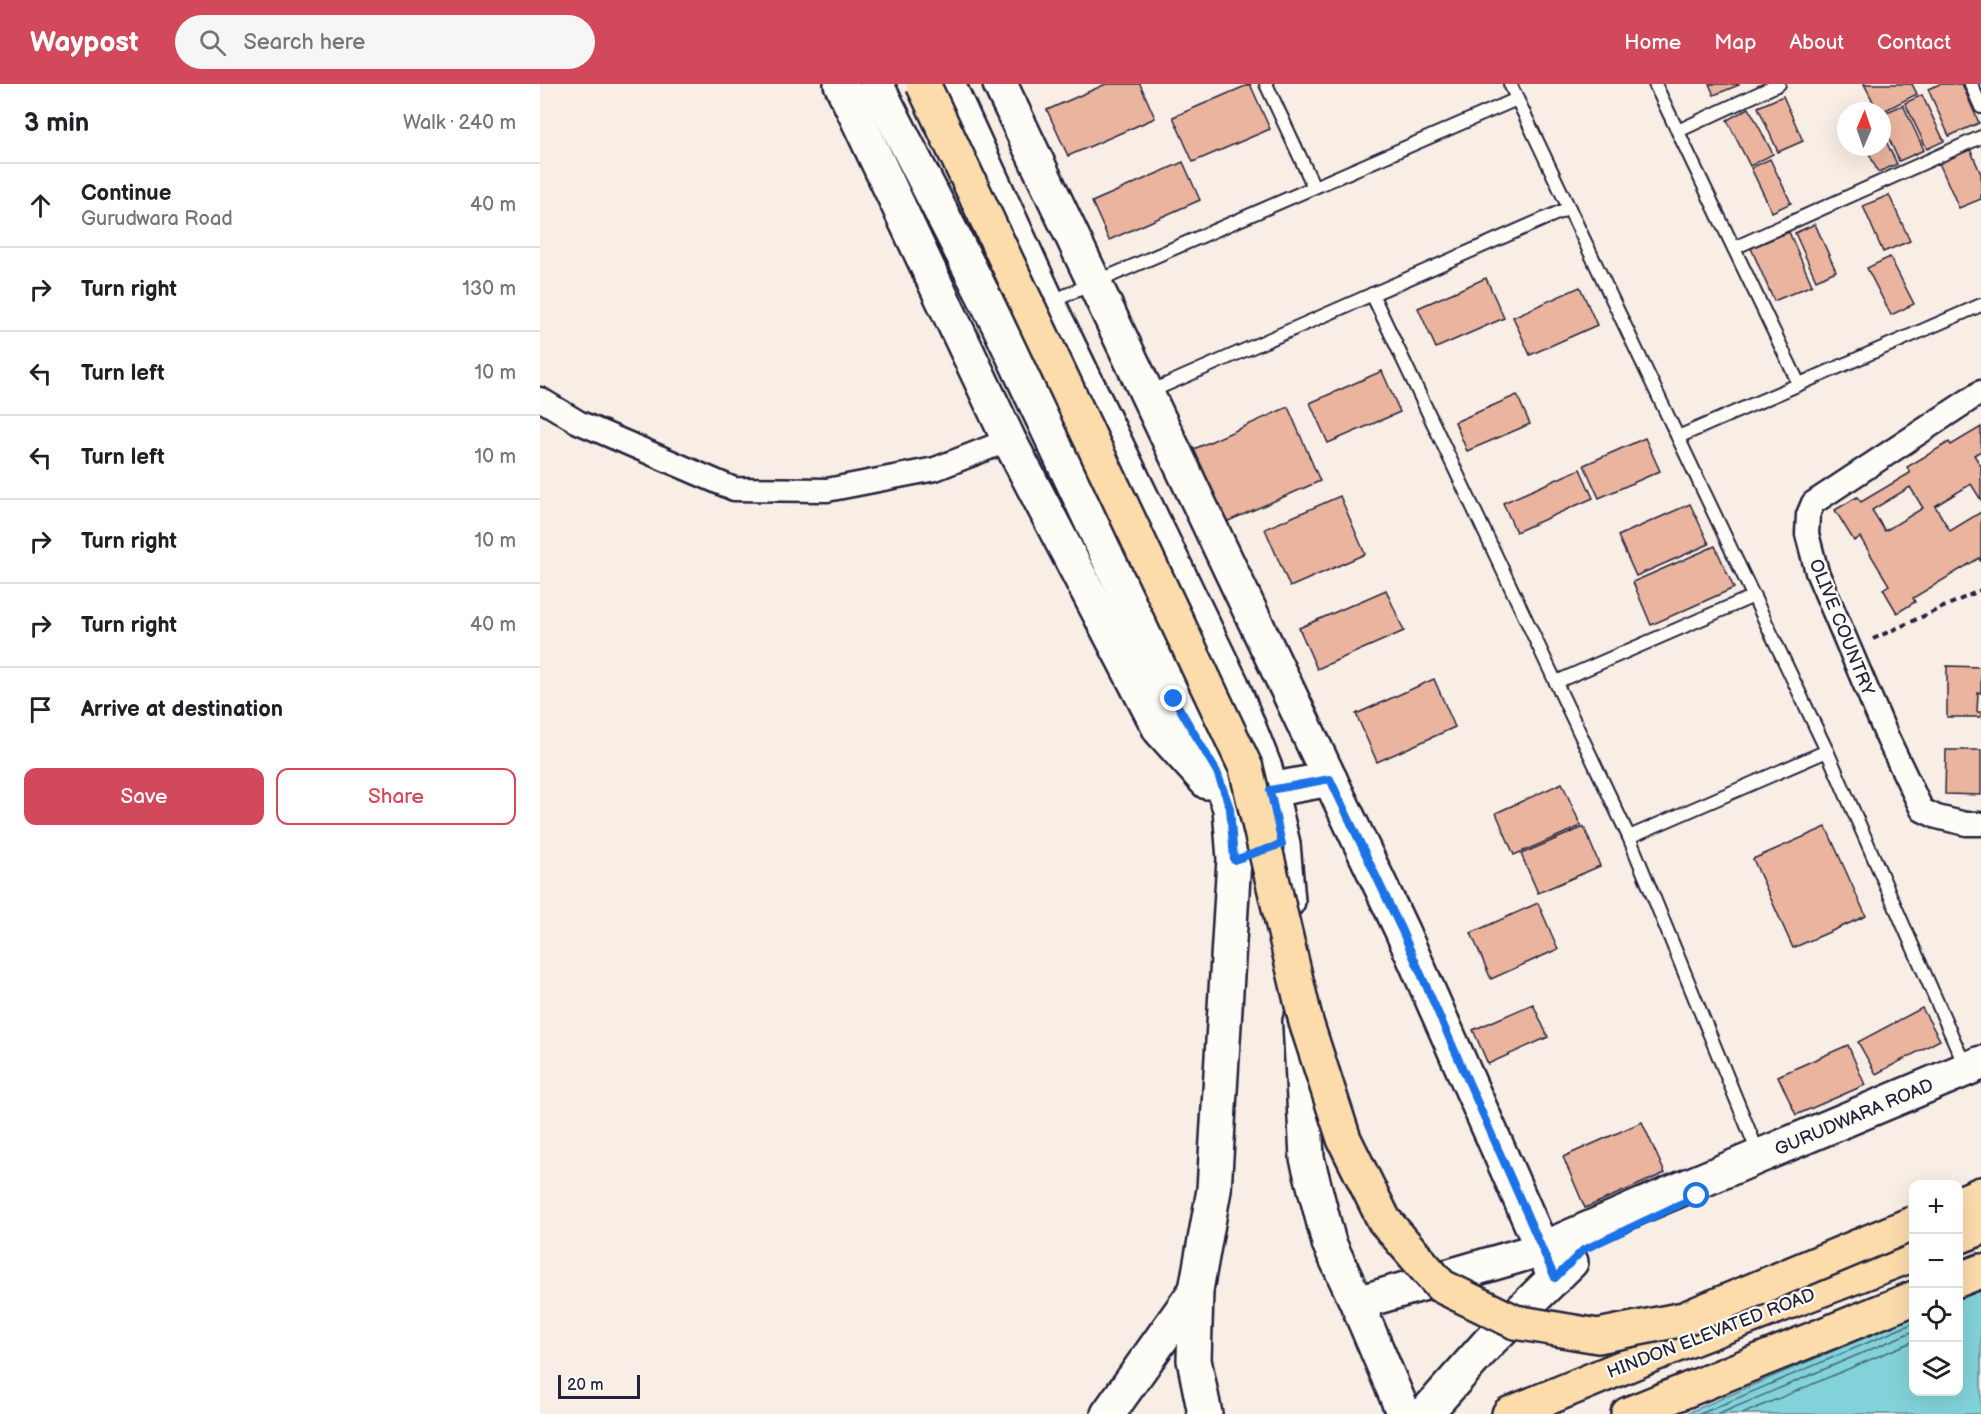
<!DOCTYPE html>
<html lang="en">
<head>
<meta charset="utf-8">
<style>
  :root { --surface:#fff; --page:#f6f6f6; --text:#202124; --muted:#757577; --line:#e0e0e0; --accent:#d1495b }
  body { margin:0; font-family:"Balsamiq Sans",sans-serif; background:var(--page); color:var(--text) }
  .controls { position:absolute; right:18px; bottom:18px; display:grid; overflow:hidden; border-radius:12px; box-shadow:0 6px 24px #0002 }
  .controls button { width:54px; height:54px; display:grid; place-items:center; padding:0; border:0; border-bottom:2px solid var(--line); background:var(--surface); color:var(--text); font:30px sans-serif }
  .compass { position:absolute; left:1297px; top:18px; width:54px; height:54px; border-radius:50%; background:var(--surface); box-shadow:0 6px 24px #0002; rotate:2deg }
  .scale { position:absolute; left:18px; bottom:15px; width:82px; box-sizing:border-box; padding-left:6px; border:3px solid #22223b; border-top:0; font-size:16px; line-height:21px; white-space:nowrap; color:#22223b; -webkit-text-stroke:4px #fdfcf7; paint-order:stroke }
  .stop { position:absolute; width:18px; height:18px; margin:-14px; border:4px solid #1a73e8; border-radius:50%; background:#fff }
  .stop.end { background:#1a73e8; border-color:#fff; box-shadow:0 2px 6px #0008 }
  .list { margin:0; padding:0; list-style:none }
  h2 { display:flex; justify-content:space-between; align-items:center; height:78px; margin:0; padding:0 24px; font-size:26px }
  h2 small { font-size:20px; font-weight:400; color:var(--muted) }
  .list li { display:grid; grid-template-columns:39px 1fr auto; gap:18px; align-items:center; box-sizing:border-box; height:84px; padding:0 24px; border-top:2px solid var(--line) }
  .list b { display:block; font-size:22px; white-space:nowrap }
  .list p { margin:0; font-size:20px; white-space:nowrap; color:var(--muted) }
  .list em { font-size:20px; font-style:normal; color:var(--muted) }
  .actions { display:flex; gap:12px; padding:18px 24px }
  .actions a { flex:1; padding:14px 0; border:2px solid var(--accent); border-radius:12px; text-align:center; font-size:21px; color:var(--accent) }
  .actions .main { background:var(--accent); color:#fff }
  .icon { flex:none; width:33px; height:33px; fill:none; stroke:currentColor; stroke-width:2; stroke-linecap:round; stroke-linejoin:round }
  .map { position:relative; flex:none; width:1441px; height:1330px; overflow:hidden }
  header { display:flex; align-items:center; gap:36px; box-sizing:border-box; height:84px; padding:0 30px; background:var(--accent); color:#fff }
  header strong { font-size:28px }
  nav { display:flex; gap:33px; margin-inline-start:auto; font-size:21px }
  .search { width:420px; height:54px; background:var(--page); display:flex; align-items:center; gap:15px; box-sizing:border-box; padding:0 21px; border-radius:33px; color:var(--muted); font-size:22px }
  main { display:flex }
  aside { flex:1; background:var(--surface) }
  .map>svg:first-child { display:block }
</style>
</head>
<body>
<header>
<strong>Waypost</strong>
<div class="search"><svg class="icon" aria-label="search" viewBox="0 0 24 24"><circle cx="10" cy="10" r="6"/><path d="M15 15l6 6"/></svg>Search here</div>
<nav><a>Home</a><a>Map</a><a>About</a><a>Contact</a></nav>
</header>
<main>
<aside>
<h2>3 min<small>Walk · 240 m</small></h2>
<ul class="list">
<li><svg class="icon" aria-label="ahead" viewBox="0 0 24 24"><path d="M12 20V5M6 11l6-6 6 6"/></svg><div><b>Continue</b><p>Gurudwara Road</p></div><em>40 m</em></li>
<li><svg class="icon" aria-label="right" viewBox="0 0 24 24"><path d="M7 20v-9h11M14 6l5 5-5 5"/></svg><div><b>Turn right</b></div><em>130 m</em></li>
<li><svg class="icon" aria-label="left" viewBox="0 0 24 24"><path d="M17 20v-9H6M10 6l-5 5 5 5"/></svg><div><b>Turn left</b></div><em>10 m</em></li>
<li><svg class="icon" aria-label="left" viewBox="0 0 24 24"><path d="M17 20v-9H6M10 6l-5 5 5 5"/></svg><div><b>Turn left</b></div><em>10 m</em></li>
<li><svg class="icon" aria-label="right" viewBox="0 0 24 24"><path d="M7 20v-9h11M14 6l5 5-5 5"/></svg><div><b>Turn right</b></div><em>10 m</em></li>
<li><svg class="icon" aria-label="right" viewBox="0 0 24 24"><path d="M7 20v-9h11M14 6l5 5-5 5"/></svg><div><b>Turn right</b></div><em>40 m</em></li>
<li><svg class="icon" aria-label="arrive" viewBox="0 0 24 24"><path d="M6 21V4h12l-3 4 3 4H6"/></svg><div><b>Arrive at destination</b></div></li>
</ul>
<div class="actions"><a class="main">Save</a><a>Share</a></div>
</aside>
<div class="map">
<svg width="1441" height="1330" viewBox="0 0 1441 1330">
  <rect width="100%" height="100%" fill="#f9eee5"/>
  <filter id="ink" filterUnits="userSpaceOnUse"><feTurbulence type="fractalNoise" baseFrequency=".0167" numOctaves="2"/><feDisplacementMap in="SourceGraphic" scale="12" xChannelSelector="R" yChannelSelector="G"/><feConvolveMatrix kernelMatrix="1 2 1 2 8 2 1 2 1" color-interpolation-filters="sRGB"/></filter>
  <g filter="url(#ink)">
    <polygon fill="#82d3d9" stroke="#5c8c9a" stroke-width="1.5" points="1441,1204 1441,1330 1145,1330 1373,1233 1374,1308 1418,1308 1419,1214"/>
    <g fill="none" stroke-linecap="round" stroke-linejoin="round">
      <g stroke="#48697a" stroke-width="1.5">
        <polyline points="1160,1330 1374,1239"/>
        <polyline points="1179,1330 1374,1247"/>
        <polyline points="1202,1330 1374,1257"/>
      </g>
    </g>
    <g fill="#eab49f" stroke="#22223b" stroke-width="1.5" fill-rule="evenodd">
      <polygon points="566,0 600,0 615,34 528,72 507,26"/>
      <polygon points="710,0 730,45 653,78 633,33"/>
      <polygon points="1169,0 1198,0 1199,1 1174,11"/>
      <polygon points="1324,0 1372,0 1377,10 1342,28 1338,27"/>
      <polygon points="1400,0 1422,0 1439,39 1409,52 1388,5"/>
      <polygon points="1382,11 1404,57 1387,65 1365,19"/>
      <polygon points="1243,12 1263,57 1238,68 1218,23"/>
      <polygon points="1363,21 1384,66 1359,77 1342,39 1342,30"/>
      <polygon points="1209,24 1233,70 1210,82 1187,36"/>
      <polygon points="1342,49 1357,80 1338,88 1326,63 1342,63"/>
      <polygon points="1430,65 1441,90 1441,115 1419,124 1399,79"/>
      <polygon points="1230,75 1251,119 1232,128 1211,84"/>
      <polygon points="643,78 660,116 569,156 552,118"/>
      <polygon points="1349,111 1370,157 1343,168 1323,122"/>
      <polygon points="1275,140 1296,187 1276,196 1255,149"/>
      <polygon points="1249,148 1272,201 1234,217 1211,164"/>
      <polygon points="1350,173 1374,220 1351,231 1327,184"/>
      <polygon points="946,194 964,234 896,264 878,224"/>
      <polygon points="1040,203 1057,241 990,271 973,233"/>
      <polygon points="842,287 860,328 788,359 770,319"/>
      <polygon points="977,311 990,340 927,367 915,338"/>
      <polygon points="748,323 780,397 686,438 654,365"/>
      <path d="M1441,343V367L1434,371L1441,382V416L1431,400L1395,422L1410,447L1441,428V478L1439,474L1373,514L1375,518L1357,529L1343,505L1349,501L1320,453L1314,457L1295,426L1317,413L1321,418L1370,389L1367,383L1409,358L1411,361ZM1370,403L1383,424L1345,447L1332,426Z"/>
      <polygon points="1105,354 1120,387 1059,414 1044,381"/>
      <polygon points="1040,385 1053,414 976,448 963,419"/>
      <polygon points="800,412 825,470 750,503 725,445"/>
      <polygon points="1150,420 1169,460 1096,492 1078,452"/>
      <polygon points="1175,462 1194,504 1111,541 1093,498"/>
      <polygon points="846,506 864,547 777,585 759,544"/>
      <polygon points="1407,582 1441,583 1441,609 1438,608 1437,628 1441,628 1441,633 1407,633"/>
      <polygon points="894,595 915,643 837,678 816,630"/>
      <polygon points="1406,666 1441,666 1441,711 1405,710"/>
      <polygon points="1022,699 1041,742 974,771 956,729"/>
      <polygon points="1044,743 1060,782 998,809 981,770"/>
      <polygon points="1286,743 1326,832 1253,864 1213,775"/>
      <polygon points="998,819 1018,865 951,895 931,849"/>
      <polygon points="993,920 1008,953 948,980 933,946"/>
      <polygon points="1382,924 1400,956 1336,990 1318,958"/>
      <polygon points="1308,961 1325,1001 1256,1031 1238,992"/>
      <polygon points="1102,1038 1125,1089 1045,1124 1023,1073"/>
    </g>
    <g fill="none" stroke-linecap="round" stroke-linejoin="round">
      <defs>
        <g id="lane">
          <polyline points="726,0 774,103"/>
          <polyline points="970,0 1287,667 1426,984"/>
          <polyline points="1115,0 1259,300"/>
          <polyline points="1431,0 1441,23"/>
          <polyline points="1138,47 1239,0"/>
          <polyline points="1194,164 1441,53"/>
          <polyline points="832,210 1089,753 1219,1071"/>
          <polyline points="508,219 977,15"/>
          <polyline points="607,309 1029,124"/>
          <polyline points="1138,353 1441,221"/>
          <polyline points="1016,598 1214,512"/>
          <polyline points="1089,753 1287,667"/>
        </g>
        <g id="street">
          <polyline points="1441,308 1273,419 1268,431 1267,450 1277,488 1348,655 1382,726 1397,733 1426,740 1441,740"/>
          <polyline points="0,315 38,338 194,405 287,406 395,385 469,356"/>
        </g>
        <g id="secondary">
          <polyline points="301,0 469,356 620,646 667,698"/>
          <polyline points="336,0 458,240 635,615 677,689 690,724 694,775 674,1106 656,1206 654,1276 665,1330"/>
          <polyline points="408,0 508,219 692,601 725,684 743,760 748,817"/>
          <polyline points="460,0 862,847 1015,1194"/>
          <polyline points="730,706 790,695"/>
          <polyline points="760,937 767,1074 789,1159 817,1219 864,1330"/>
          <polyline points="817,1219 1002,1165 1103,1121 1441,979"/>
          <polyline points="568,1330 656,1206"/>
          <polyline points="885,1330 950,1257 1031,1178"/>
        </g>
        <g id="highway">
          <polyline points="1418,1120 1441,1110"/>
          <polyline points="1418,1153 1441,1144"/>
          <polyline points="1418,1196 1441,1187"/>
          <polyline points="969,1330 1144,1258 1374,1170"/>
          <polyline points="1088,1330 1374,1214"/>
        </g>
      </defs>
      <use href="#lane" stroke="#22223b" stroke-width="16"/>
      <use href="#street" stroke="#22223b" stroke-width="27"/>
      <use href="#secondary" stroke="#22223b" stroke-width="38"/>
      <use href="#highway" stroke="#22223b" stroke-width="38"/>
      <polyline stroke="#22223b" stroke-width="4" stroke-dasharray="6 4.5" stroke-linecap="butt" points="1333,555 1441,506"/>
      <use href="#lane" stroke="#fdfcf7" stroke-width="12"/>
      <use href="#street" stroke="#fdfcf7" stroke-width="22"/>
      <use href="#secondary" stroke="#fdfcf7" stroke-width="33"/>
      <use href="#highway" stroke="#fddcac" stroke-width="33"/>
      <defs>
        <polyline id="highway-bridge" points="383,0 706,684 766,938 804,1055 844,1136 901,1202 975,1238 1058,1252 1144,1235 1374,1139"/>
      </defs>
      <use href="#highway-bridge" stroke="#22223b" stroke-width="38" stroke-linecap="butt"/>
      <use href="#highway-bridge" stroke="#fddcac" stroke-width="33"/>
    </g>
  </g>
  <g fill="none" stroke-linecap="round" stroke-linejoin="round" filter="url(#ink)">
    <polyline stroke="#1a73e8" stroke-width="8" points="634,615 677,688 690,724 694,776 742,760 730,706 790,695 862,847 1015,1194 1043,1166 1157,1112"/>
  </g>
  <g text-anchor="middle" stroke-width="4.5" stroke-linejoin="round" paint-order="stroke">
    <g font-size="18" fill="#22223b" stroke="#fdfcf7">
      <text transform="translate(1302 543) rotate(68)" y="6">OLIVE COUNTRY</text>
      <text transform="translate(1314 1033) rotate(-23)" y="6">GURUDWARA ROAD</text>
      <text transform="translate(1171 1249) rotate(-21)" y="6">HINDON ELEVATED ROAD</text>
    </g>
  </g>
</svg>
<div class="controls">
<button>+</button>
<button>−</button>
<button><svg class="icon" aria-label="locate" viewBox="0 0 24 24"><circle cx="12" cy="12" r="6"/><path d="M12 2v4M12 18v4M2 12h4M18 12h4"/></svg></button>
<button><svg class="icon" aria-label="layers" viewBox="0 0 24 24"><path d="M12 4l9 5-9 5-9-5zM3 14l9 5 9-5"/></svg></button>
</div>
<svg class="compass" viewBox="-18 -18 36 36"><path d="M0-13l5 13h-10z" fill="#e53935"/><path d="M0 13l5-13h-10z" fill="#757577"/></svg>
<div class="scale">20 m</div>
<div class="stop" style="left:1157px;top:1112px"></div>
<div class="stop end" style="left:634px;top:615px"></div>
</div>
</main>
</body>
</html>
